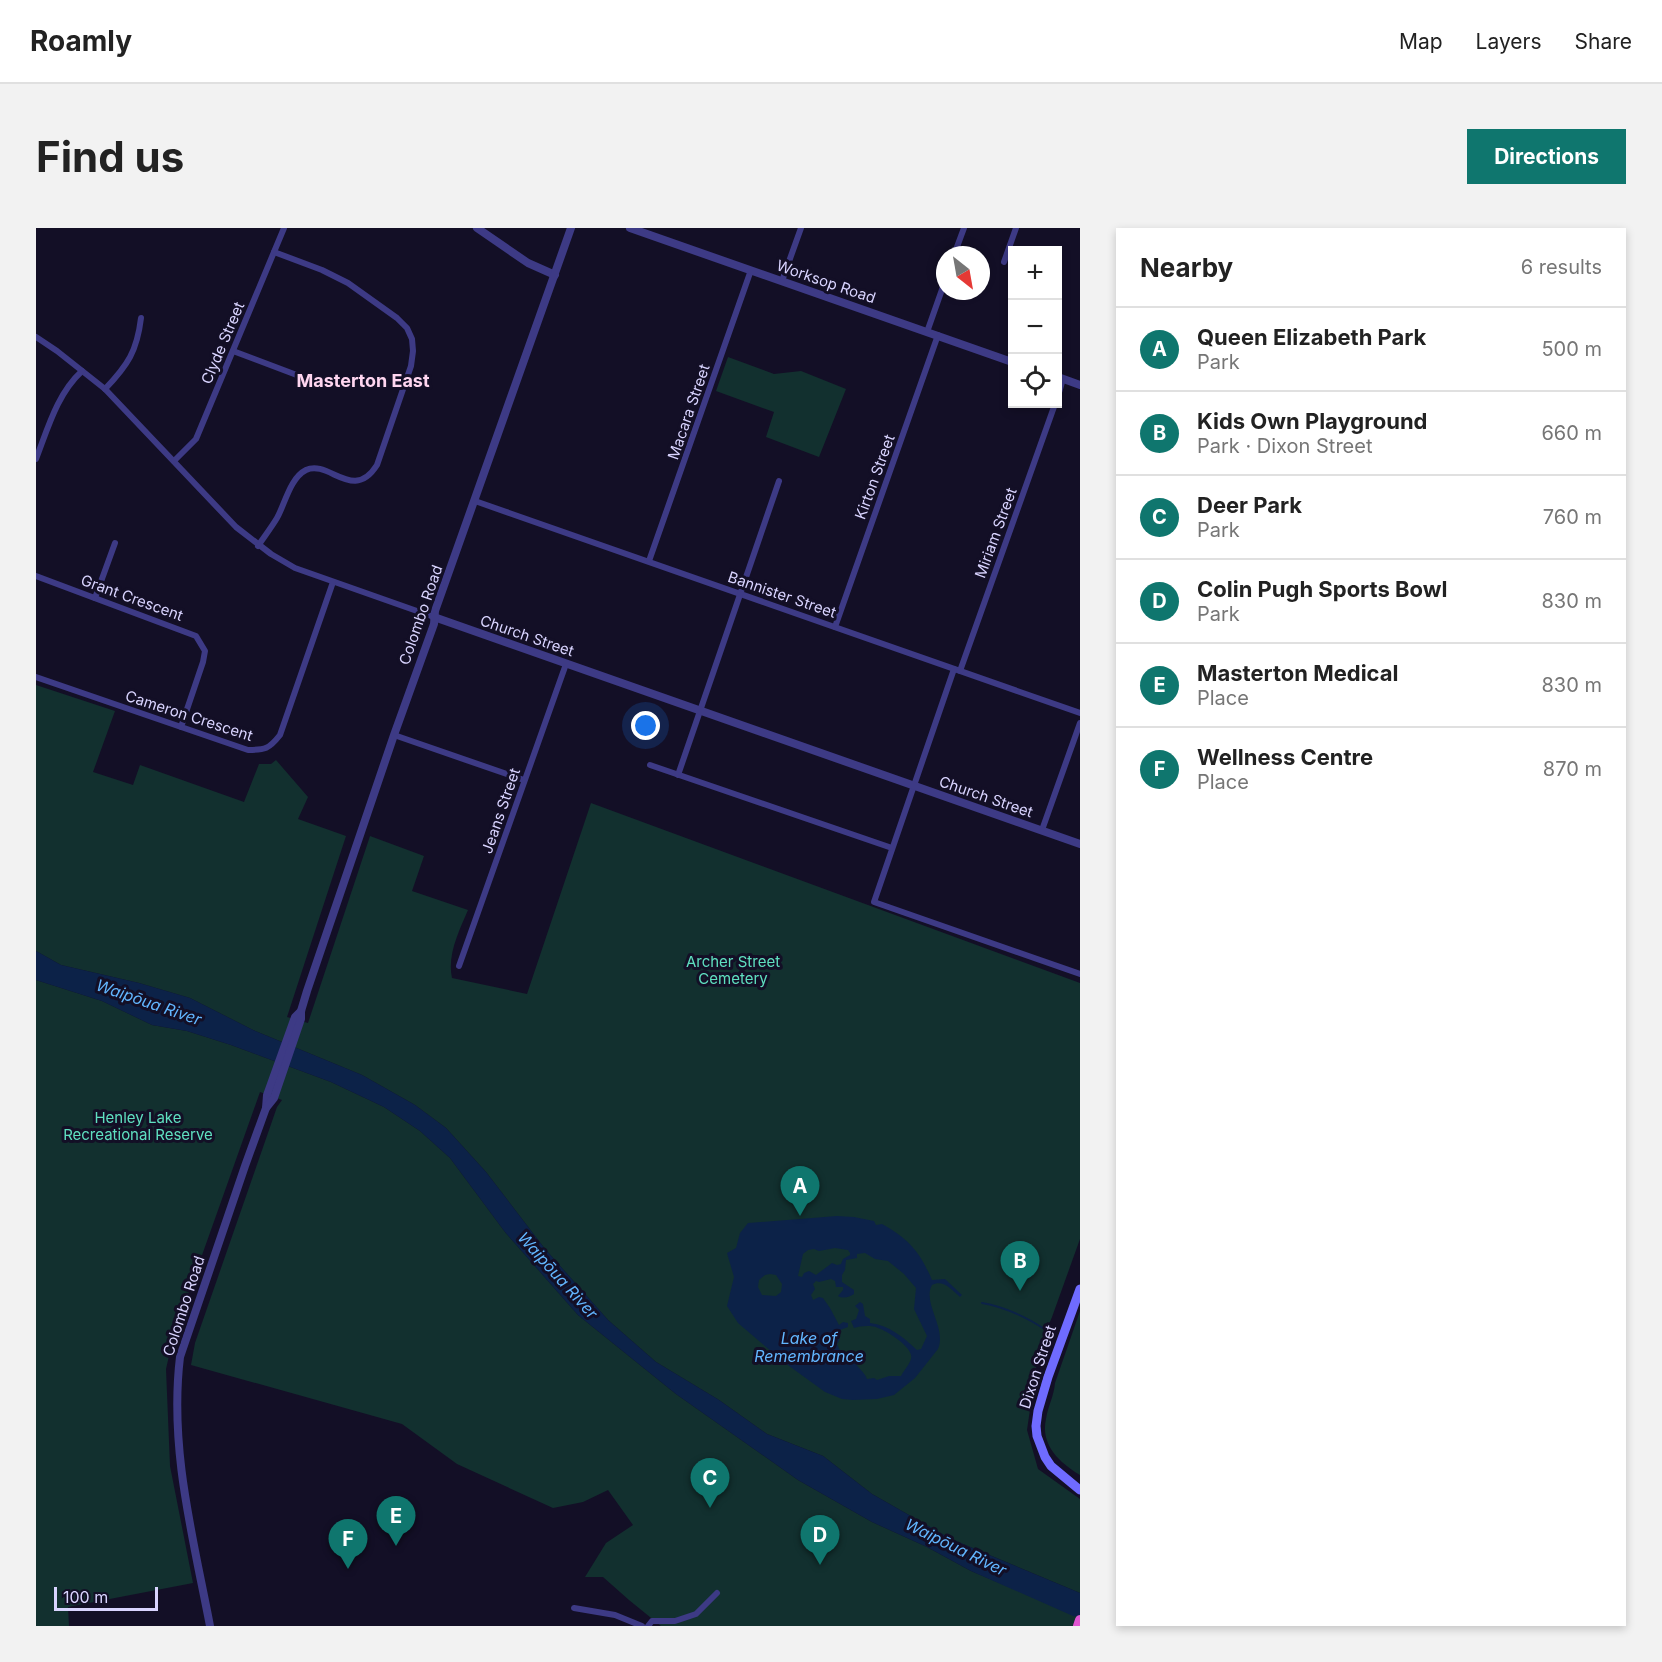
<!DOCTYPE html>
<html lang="en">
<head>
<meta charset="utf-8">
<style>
  :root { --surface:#fff; --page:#f2f2f2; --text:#222; --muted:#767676; --line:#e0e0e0; --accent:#0f766e }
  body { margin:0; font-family:Inter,sans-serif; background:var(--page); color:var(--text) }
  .controls { position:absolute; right:18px; top:18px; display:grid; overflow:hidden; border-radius:0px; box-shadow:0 3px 9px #0003 }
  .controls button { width:54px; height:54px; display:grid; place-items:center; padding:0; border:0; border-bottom:2px solid var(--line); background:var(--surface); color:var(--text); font:30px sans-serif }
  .compass { position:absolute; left:900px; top:18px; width:54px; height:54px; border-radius:50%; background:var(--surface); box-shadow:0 3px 9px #0003; rotate:149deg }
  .scale { position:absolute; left:18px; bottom:15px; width:104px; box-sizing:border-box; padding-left:6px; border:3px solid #d9d4ff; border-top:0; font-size:16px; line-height:21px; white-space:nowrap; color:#d9d4ff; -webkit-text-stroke:4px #130f26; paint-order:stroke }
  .you { position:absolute; left:610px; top:498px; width:21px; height:21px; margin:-15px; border:4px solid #fff; border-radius:50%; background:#1a73e8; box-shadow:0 0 0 9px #1a73e833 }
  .badge { display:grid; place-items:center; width:39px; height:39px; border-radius:50%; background:var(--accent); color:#fff; font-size:20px; font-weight:700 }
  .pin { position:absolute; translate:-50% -50px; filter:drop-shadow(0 2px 3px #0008) }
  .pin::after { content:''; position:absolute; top:32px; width:21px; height:18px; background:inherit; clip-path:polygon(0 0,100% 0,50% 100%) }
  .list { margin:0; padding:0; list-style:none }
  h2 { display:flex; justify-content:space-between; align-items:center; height:78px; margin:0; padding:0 24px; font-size:26px }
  h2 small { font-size:20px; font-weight:400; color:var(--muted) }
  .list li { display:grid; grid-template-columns:39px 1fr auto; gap:18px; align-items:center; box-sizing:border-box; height:84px; padding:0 24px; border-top:2px solid var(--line) }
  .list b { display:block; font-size:22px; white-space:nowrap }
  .list p { margin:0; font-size:20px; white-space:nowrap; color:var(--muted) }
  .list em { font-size:20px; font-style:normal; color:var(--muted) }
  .icon { flex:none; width:33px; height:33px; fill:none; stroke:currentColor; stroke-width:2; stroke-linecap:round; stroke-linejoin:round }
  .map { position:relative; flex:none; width:1044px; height:1398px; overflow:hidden; border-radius:0px }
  header { display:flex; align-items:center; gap:36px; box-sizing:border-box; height:84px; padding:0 30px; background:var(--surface); border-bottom:2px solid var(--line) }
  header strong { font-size:28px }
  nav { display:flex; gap:33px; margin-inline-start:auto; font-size:21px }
  .intro { display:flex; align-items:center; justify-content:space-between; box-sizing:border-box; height:144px; padding:0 36px }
  h1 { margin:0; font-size:42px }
  .button { padding:15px 27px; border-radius:0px; background:var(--accent); color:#fff; font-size:21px; font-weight:700 }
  main { display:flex; gap:36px; padding:0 36px }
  aside { flex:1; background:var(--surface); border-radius:0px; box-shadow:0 3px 9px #0003 }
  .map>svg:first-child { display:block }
</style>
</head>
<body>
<header>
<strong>Roamly</strong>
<nav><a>Map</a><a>Layers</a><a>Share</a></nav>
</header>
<div class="intro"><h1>Find us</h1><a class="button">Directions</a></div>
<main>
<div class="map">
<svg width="1044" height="1398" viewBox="0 0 1044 1398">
  <rect width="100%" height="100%" fill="#130f26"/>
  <g fill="#12302f">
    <polygon points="692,129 738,146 765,143 810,161 783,229 730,209 738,184 680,163"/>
    <path d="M0,457L79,483L57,544L97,557L104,537L208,574L223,536H235L240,532L272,569L262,591L310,608L251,789L272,795L334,608L388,628L376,663L432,682C423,703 411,727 416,750L491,766L555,575L1044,755V1011L1016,1089L1003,1120L991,1202L1002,1241L1044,1271V1365L915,1311L836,1266L787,1228L731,1206L683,1172L620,1134L572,1092L509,1021L450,944L410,900L379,877L326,847L217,802L154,770L103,755L25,737L0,723Z"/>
    <polygon points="0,752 66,773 116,797 151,803 195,817 295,854 348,879 384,903 414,930 469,1004 542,1087 640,1166 762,1252 836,1294 891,1319 935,1343 1044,1389 1044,1398 625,1398 593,1372 567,1349 549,1349 570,1315 597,1297 572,1262 547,1274 517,1280 421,1236 366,1196 155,1137 159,1115 241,879 246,872 224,864 138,1106 130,1141 134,1238 157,1355 32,1379 33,1398 0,1398"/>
    <path d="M1044,1083V1247C1024,1235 1004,1217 1010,1191C1012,1178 1018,1168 1019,1155Z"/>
  </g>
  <g fill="#0c2248" fill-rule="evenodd">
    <polygon points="0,723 25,737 103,755 154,770 217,802 326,847 379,877 410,900 450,944 509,1021 572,1092 620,1134 683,1172 731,1206 787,1228 836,1266 915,1311 1044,1365 1044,1389 1037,1388 935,1343 891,1319 836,1294 762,1252 640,1166 542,1087 469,1004 414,930 384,903 348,879 295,854 195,817 151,803 116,797 66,773 0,752"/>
    <path d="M801,988L818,989L838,993L840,997L846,996C873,1011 884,1024 896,1052L909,1051L926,1067L924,1069C916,1062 907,1051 896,1057C886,1075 911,1100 902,1121L879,1150L858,1167L841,1171L817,1172L806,1171L789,1164L749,1135L702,1095L691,1078L698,1049L691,1025L700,1020L704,1005L712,995ZM799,1020L812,1022L814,1025V1027L807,1031L805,1036L801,1037L796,1035L780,1047L773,1043L768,1045L766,1049L762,1048L767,1026L772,1022L778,1021L783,1023ZM829,1025L839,1031L852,1033L868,1046L880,1060L878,1081L891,1108L885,1121L881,1122C867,1109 853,1097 834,1095V1091L829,1088L827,1076L824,1074L819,1078L823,1082L820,1091L815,1093L818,1100C824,1098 836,1097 842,1100C851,1103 873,1117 875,1127C877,1133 868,1142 865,1148H853L841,1152L838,1150L831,1151C828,1142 817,1137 816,1128H812L810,1125H805L801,1116L803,1113L804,1102L812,1099V1095L807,1094L803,1097L794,1080L787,1070L783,1069L777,1072L775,1067L779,1061L777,1056L780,1053L783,1054L795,1051L799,1053L800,1059H807V1062L802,1068C807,1071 814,1069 818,1066V1062L806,1054V1047L809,1042L810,1032L821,1030V1026ZM734,1046L740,1047L746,1056L745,1064L740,1068L726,1067L722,1059L723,1052L729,1047Z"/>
  </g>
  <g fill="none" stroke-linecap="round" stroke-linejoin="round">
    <path stroke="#0c2248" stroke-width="2" d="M946,1075C970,1079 990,1089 1010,1102"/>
    <g stroke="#3d3a85" stroke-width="6">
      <polyline points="918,27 928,0"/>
      <polyline points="968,34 980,0"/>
      <polyline points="746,53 765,0"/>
      <polyline points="891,104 909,53"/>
      <polyline points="0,109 21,123 69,161 200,299 235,326 259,340 398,389"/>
      <polyline points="197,123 266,149"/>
      <path d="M69,161C92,137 101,123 105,90"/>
      <polyline points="1022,168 1027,151"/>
      <path d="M0,231C12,200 21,166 46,143"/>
      <polyline points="138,233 160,211 248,0"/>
      <polyline points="439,273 1044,485"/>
      <path d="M222,318C228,309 235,300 241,290C249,276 254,250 270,242C293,231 317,275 341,237L375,138L377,123L376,111L371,100L361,90L312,55L286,42L238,24"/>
      <polyline points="613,333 715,42"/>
      <polyline points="0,348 160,408 169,423 167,434 145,499"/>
      <polyline points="59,370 79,315"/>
      <polyline points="799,399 902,107"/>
      <polyline points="918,441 838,674 1044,746"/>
      <polyline points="924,443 1019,176"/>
      <path d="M0,449L212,522C229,522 233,521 244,507L297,354"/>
      <polyline points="358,507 488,552"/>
      <polyline points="614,537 856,620"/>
      <polyline points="642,547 743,253"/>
      <polyline points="1006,602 1044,495"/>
      <polyline points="423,738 530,436"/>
      <polyline points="538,1380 579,1387 606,1398"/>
      <polyline points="612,1398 616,1393 639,1393 660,1386 681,1365"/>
    </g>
    <g stroke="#3d3a85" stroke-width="8">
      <polyline points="441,0 492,35 519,47"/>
      <polyline points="594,0 976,134"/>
      <polyline points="1022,149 1044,157"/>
      <polyline points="398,389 1044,616"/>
      <polyline points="230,880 231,867 259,789 265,783"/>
      <path d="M174,1398C157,1309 133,1220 144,1129L209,938L230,880L238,870L265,791V783L271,763L358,507L398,396L399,383L535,0"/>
    </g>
    <polyline stroke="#6f6bff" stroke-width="9" points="1044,1061 1012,1149 1002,1183 1000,1198 1001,1208 1009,1229 1015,1238 1044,1262"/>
    <polyline stroke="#e055d1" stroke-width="10" points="1042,1398 1044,1392"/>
  </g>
  <g text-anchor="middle" stroke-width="6" stroke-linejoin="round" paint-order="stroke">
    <g font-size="15" fill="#d9d4ff" stroke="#130f26">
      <text transform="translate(790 54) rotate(19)" y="5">Worksop Road</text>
      <text transform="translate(187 115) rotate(-67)" y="5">Clyde Street</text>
      <text transform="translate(653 184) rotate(-71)" y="5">Macara Street</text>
      <text transform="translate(839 249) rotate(-70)" y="5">Kirton Street</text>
      <text transform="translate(960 305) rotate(-70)" y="5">Miriam Street</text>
      <text transform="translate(746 367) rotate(19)" y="5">Bannister Street</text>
      <text transform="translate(96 370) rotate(20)" y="5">Grant Crescent</text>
      <text transform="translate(385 387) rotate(-71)" y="5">Colombo Road</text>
      <text transform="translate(491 408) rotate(19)" y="5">Church Street</text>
      <text transform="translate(153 488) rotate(18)" y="5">Cameron Crescent</text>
      <text transform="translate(950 569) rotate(19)" y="5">Church Street</text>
      <text transform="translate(465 583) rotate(-71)" y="5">Jeans Street</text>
      <text transform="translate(148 1078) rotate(-72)" y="5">Colombo Road</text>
      <text transform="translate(1002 1139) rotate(-72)" y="5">Dixon Street</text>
    </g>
    <g font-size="15" fill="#5fe0c0" stroke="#130f26">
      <text x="697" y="739">Archer Street<tspan x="697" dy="17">Cemetery</tspan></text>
      <text x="102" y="895">Henley Lake<tspan x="102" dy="17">Recreational Reserve</tspan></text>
    </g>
    <g font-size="16" font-style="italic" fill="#62b6ff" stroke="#130f26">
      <text transform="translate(113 774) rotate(19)" y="6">Waipōua River</text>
      <text transform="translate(522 1047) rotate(48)" y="6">Waipōua River</text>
      <text x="773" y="1116">Lake of<tspan x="773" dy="18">Remembrance</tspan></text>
      <text transform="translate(920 1319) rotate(26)" y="6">Waipōua River</text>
    </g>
    <g font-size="18" font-weight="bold" fill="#ffd6f0" stroke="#130f26">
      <text x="327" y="159">Masterton East</text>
    </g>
  </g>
</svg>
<div class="controls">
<button>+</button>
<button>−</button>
<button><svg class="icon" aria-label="locate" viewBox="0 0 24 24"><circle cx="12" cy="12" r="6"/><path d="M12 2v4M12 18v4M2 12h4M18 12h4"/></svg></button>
</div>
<svg class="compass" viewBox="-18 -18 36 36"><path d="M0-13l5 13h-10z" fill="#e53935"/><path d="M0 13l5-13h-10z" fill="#767676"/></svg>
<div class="scale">100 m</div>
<div class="you"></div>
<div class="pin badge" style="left:764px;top:988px">A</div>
<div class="pin badge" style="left:984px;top:1063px">B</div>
<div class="pin badge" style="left:674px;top:1280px">C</div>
<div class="pin badge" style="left:784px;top:1337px">D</div>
<div class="pin badge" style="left:360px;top:1318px">E</div>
<div class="pin badge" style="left:312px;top:1341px">F</div>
</div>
<aside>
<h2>Nearby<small>6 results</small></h2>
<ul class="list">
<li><span class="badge">A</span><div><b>Queen Elizabeth Park</b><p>Park</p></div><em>500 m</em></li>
<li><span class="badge">B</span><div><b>Kids Own Playground</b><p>Park · Dixon Street</p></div><em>660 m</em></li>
<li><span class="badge">C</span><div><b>Deer Park</b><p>Park</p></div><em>760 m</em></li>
<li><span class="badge">D</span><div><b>Colin Pugh Sports Bowl</b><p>Park</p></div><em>830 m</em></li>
<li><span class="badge">E</span><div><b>Masterton Medical</b><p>Place</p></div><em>830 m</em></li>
<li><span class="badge">F</span><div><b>Wellness Centre</b><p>Place</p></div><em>870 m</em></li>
</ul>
</aside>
</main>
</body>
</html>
